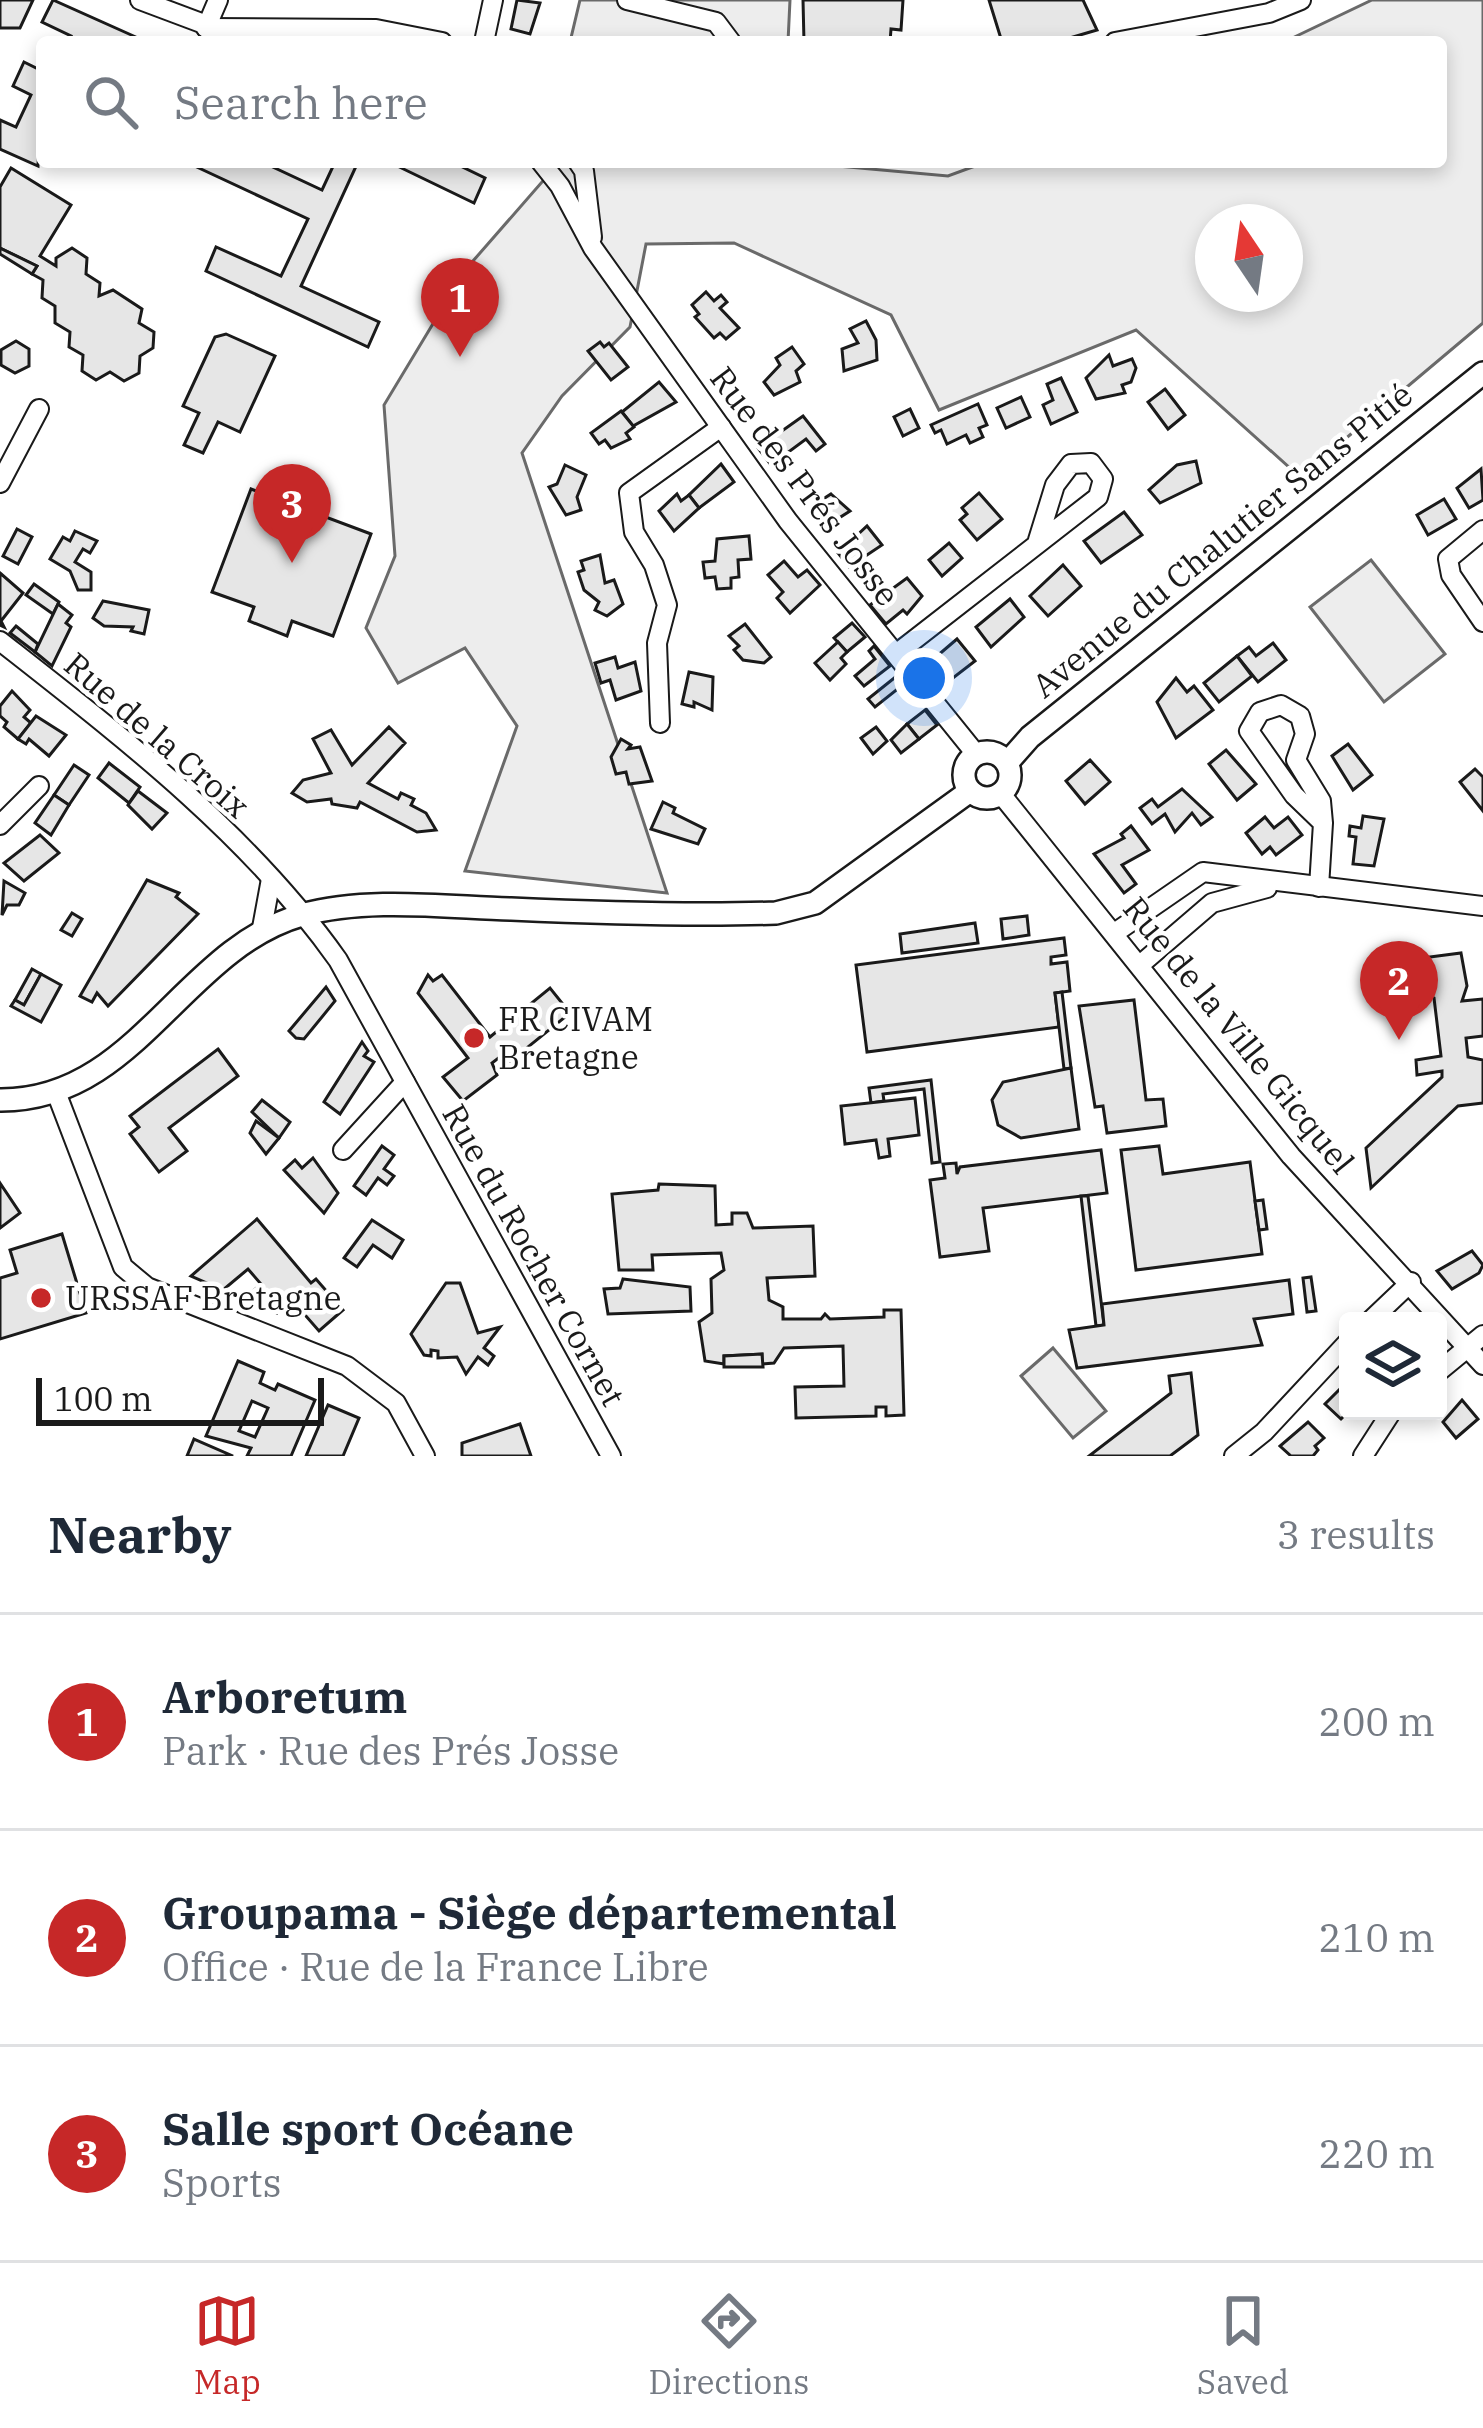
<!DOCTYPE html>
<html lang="en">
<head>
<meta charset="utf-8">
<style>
  :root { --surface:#fff; --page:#f6f6f7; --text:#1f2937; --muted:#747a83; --line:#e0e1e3; --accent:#c62828 }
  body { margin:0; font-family:"IBM Plex Serif",serif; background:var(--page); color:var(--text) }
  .controls { position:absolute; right:36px; bottom:36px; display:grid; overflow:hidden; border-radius:12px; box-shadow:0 6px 18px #0003 }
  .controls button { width:108px; height:108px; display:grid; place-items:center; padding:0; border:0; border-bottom:3px solid var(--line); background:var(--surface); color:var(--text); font:60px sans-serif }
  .compass { position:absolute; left:1195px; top:204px; width:108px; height:108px; border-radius:50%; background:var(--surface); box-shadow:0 6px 18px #0003; rotate:347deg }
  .scale { position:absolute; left:36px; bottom:30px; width:288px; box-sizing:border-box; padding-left:12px; border:6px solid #1a1a1a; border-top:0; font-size:33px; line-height:42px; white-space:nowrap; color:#1a1a1a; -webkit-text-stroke:9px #fff; paint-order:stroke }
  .you { position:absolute; left:924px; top:678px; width:42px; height:42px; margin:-30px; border:9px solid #fff; border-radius:50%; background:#1a73e8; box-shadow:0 0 0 18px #1a73e833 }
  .badge { display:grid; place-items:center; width:78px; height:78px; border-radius:50%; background:var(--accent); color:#fff; font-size:39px; font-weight:700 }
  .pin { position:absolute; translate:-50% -99px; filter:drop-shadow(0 3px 6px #0008) }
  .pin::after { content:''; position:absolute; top:63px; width:42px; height:36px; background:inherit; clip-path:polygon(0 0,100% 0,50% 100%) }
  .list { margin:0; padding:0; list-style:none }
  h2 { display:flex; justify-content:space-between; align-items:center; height:156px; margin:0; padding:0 48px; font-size:51px }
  h2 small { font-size:39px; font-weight:400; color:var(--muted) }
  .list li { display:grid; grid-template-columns:78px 1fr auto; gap:36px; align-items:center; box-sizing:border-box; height:216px; padding:0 48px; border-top:3px solid var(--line) }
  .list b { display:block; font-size:45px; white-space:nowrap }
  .list p { margin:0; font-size:39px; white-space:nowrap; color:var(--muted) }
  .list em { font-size:39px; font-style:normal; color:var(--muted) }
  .icon { flex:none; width:66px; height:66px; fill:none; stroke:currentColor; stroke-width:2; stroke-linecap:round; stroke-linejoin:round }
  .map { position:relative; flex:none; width:1483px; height:1456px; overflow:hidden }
  .search { position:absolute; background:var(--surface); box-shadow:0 6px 18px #0003; left:36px; right:36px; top:36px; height:132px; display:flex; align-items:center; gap:30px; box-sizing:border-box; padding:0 42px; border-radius:12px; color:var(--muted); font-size:45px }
  .sheet { height:804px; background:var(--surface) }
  nav { display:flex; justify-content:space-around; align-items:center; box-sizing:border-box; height:168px; border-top:3px solid var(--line); background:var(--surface); font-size:33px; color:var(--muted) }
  nav a { display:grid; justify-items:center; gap:6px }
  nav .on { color:var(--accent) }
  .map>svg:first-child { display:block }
</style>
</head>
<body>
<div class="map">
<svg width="1483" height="1456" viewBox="0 0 1483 1456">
  <rect width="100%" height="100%" fill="#fff"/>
  <g fill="#ededed" stroke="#6a6a6a" stroke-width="3" fill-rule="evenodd">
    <polygon points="580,0 790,0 788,42 570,42"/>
    <path d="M1372,0H1483V323L1300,477L1136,330L939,410L891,315L734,243L646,244L630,327L562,396L522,453L667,893L465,871L517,726L465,648L398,683L366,628L395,556L384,405L466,269L549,174L550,162H793L948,176L986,162H1441V42H1284ZM1213,222H1285V294H1213Z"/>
    <polygon points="1371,560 1445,654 1384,702 1310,607"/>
    <polygon points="1053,1348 1106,1411 1073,1438 1021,1376"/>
  </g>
  <g fill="#e6e6e6" stroke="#1a1a1a" stroke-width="3" fill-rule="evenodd">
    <polygon points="0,0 33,0 20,28 0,28"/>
    <polygon points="53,0 138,38 137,42 68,42 71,36 42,22"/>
    <polygon points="517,0 540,3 530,34 511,29"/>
    <polygon points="803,0 903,0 901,30 891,29 890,42 804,42"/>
    <polygon points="989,0 1083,0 1097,30 1056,42 1002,42"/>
    <polygon points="24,62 42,71 38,166 0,149 0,120 16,127 31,95 13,86"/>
    <polygon points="186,162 262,162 322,190 335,162 358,162 301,286 379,322 368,347 206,271 216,247 281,276 308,219"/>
    <polygon points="389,162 452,162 485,178 474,203"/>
    <polygon points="11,168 71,205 40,256 56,266 56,258 72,248 87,258 86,274 100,283 99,296 113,290 142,309 139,323 154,332 153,348 140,356 139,373 124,381 110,372 96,380 82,371 83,355 69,347 70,332 55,323 55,306 42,298 43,280 32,274 37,266 0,248 0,187"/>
    <polygon points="0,248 37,266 32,274 0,254"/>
    <polygon points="706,292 714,301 721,295 727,302 720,308 739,328 726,339 720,333 714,338 695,317 699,314 692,305"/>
    <polygon points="866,321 876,340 877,360 844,371 842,349 858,343 850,329"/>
    <polygon points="226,334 275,356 240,432 218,422 203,453 184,445 199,413 183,406 215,337"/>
    <polygon points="16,341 29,349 29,366 15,373 1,365 1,350"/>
    <polygon points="600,342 604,347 609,343 628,367 611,380 588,351"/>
    <polygon points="792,347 804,364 796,371 800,382 774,395 764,382 780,365 776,358"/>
    <polygon points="1109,355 1113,366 1132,359 1136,368 1131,382 1122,385 1125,393 1096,399 1086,378"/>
    <polygon points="1061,378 1077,412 1051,424 1043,405 1053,400 1047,384"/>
    <polygon points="659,382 676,402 633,426 622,412"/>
    <polygon points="1165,389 1185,415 1168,429 1148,402"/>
    <polygon points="1021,397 1030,417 1006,428 997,408"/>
    <polygon points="978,404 987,425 979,428 983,437 970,443 966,435 947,444 941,430 935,433 931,425"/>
    <polygon points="910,409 919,428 903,436 894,417"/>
    <polygon points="621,411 634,427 626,433 630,439 611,448 605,440 599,444 591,433"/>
    <polygon points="803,416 825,444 816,451 806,439 771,465 758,448"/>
    <polygon points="1196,461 1201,483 1160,503 1149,490 1177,465"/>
    <polygon points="721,464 734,482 699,508 689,495"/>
    <polygon points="565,465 586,475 577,497 581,510 566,515 549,487 557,484"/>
    <polygon points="1481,469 1483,500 1469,508 1457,488"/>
    <polygon points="251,489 371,534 333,636 292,621 287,636 249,621 254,607 212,592"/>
    <polygon points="979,493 1002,519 977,540 960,520 967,514 962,508"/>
    <polygon points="677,494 681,501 689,495 699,508 674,531 659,511"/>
    <polygon points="831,494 850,511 831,523 820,501"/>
    <polygon points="1444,499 1456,519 1428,535 1417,515"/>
    <polygon points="1124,512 1142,535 1101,563 1084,541"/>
    <polygon points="867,526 882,545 849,567 838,553"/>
    <polygon points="17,529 32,537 18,564 3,556"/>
    <polygon points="75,531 97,541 90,553 83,549 75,562 91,572 91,590 78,590 70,571 50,559 63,537 70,541"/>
    <polygon points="749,536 751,559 738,560 739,577 731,578 731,588 717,589 715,577 705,578 703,562 715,561 717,539"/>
    <polygon points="949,543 962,558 942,576 929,560"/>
    <polygon points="600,555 605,583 614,580 623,604 607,616 595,610 599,602 584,590 578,572 584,570 581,561"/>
    <polygon points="784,561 798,577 807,570 820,585 790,613 777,598 783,592 768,575"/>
    <polygon points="1063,565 1081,586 1048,616 1030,596"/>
    <polygon points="0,573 23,593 1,621 4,627 0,625"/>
    <polygon points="907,578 922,596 907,614 903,610 886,624 870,605"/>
    <polygon points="34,584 59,602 53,614 26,595"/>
    <polygon points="1010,599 1024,617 991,647 976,627"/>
    <polygon points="103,601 149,610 144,634 131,631 133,627 104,626 93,618"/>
    <polygon points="58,604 72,615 66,623 71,627 52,666 35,652"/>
    <polygon points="852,623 865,637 847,652 834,638"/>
    <polygon points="745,624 771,657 764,663 743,660 734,650 739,646 729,636"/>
    <polygon points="16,626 38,644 35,652 10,633"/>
    <polygon points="957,639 975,661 940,688 923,668"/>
    <polygon points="838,642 847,652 841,658 846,664 830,680 815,663"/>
    <polygon points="1273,643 1286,660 1258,682 1237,656 1249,647 1256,656"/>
    <polygon points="874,646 890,666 864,686 855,676 875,659 869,651"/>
    <polygon points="1237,656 1252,676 1219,702 1204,683"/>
    <polygon points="615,657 618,668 635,662 641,691 616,700 610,680 601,683 595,663"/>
    <polygon points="689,672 713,677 712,710 694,702 694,707 682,704"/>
    <polygon points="898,675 904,684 875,707 868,699"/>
    <polygon points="1176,678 1187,692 1194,686 1213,710 1176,738 1157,702"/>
    <polygon points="12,691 30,710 24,717 31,723 18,739 4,727 7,722 0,716 0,706"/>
    <polygon points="925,710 937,725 919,739 907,724"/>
    <polygon points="36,716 66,735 49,756 29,739 26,744 18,739"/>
    <polygon points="907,724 919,739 901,753 891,740"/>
    <polygon points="389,727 405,743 368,783 398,799 401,793 414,799 411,805 426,813 436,830 417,832 360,802 357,808 332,804 331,799 307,802 292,793 303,780 331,773 313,739 331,730 352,765"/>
    <polygon points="876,727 887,741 873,754 861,738"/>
    <polygon points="621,739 631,745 628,749 640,747 652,781 629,784 626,772 616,774 611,757"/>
    <polygon points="1348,744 1372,775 1353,790 1332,756"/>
    <polygon points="1226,750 1256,784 1237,800 1209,764"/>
    <polygon points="1090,760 1110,782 1085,804 1066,781"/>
    <polygon points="109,763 140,787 129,803 98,778"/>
    <polygon points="74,765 89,775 69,805 54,795"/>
    <polygon points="1475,769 1483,777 1483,811 1460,782"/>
    <polygon points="1182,789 1212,817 1201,825 1192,813 1175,832 1165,814 1152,824 1140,808 1152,799 1158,807"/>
    <polygon points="138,791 167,813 152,829 128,805"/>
    <polygon points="54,795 69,805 51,835 35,823"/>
    <polygon points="663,802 675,808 673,813 705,829 698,844 651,829"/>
    <polygon points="1363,816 1384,819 1374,866 1353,864 1356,837 1349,836 1350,826 1361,828"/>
    <polygon points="1265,817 1274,828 1288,817 1302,835 1276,855 1270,847 1262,854 1246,833"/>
    <polygon points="1131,826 1149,850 1122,865 1136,884 1124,893 1094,854 1124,838 1121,834"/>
    <polygon points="40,835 59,853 24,881 4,863"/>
    <polygon points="147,880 179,893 176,897 198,914 108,1006 97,993 92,1002 80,996"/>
    <polygon points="4,881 25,893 19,905 7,905 2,915"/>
    <polygon points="72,913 82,919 72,936 61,930"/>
    <polygon points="1027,916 1029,935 1003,939 1001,919"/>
    <polygon points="975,923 978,943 902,953 900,934"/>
    <polygon points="1064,938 1066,955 1051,957 1051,964 1067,962 1070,991 1055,993 1059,1027 867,1052 856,965"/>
    <polygon points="1461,953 1467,986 1462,1001 1483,999 1483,1036 1466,1038 1468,1057 1483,1060 1483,1103 1458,1106 1371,1188 1366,1148 1442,1077 1442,1071 1417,1075 1416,1060 1441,1056 1434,998 1426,994 1422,958"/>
    <polygon points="32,969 41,974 24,1005 15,1000"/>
    <polygon points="41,974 61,985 41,1022 11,1006 15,1000 24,1005"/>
    <polygon points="428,975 433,981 442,975 490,1037 550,988 570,1013 507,1064 501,1056 492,1063 497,1075 463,1101 443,1077 468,1058 418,993"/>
    <polygon points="326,987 335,1001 304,1039 296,1038 289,1031"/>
    <polygon points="1062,992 1071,1068 1064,1069 1055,993"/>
    <polygon points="1134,1000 1146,1100 1163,1099 1166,1126 1107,1133 1103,1106 1095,1107 1079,1006"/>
    <polygon points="362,1042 368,1051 364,1056 374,1062 340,1114 324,1102"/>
    <polygon points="218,1049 238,1076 169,1128 187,1151 159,1172 130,1134 139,1127 130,1116"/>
    <polygon points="1071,1068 1079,1129 1021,1138 998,1125 992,1100 1003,1082"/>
    <polygon points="931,1080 940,1162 932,1163 924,1089 883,1094 884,1101 871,1103 869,1088"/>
    <polygon points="915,1098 919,1135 888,1139 890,1156 879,1158 876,1140 845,1144 841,1106"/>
    <polygon points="262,1100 290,1122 279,1138 252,1112"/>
    <polygon points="256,1121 279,1138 266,1154 250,1133"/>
    <polygon points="382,1146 394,1155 384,1169 394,1176 387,1185 378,1178 366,1195 354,1186"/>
    <polygon points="1159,1146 1163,1174 1250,1162 1262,1254 1136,1270 1121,1150"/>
    <polygon points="1101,1150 1107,1193 983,1208 989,1251 940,1257 930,1180 945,1178 943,1164 956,1163 957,1174 960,1167"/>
    <polygon points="313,1158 338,1193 324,1213 284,1170 295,1160 302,1168"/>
    <polygon points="0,1183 20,1213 0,1228"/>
    <polygon points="659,1184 715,1186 716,1225 732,1224 732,1213 747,1213 753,1228 813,1226 815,1276 767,1278 769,1300 783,1307 783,1319 821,1319 825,1314 830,1319 884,1317 884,1310 901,1310 904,1415 886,1416 886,1407 876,1407 876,1416 796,1418 795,1387 844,1386 843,1346 784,1348 774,1363 762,1364 762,1354 724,1356 724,1364 705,1361 699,1322 712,1313 711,1279 724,1270 721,1253 652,1255 653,1270 619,1270 612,1194 658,1190"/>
    <polygon points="1081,1196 1088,1196 1104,1325 1096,1326"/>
    <polygon points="1263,1200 1267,1229 1259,1230 1255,1201"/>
    <polygon points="257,1219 311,1283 316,1279 343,1310 319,1331 292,1300 277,1313 244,1299 261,1284 248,1269 223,1290 191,1276"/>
    <polygon points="372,1220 403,1240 392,1258 373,1245 357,1267 344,1258"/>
    <polygon points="62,1234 86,1313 0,1339 0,1278 17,1273 10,1250"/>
    <polygon points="1472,1251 1483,1265 1479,1273 1452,1289 1437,1271"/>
    <polygon points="1311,1277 1316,1311 1307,1312 1303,1278"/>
    <polygon points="623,1279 690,1287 691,1311 608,1314 604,1289 620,1288"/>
    <polygon points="1289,1280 1293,1314 1254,1319 1262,1345 1077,1368 1069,1330 1104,1325 1102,1304"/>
    <polygon points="446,1283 460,1283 478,1333 500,1327 484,1348 494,1356 488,1365 478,1357 466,1374 457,1357 438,1358 438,1351 431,1350 431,1356 424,1355 411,1334"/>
    <polygon points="762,1354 763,1367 724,1367 724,1356"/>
    <path d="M238,1361L264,1372L260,1383L275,1390L278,1384L315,1400L291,1456H247L251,1448L206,1436ZM252,1401L268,1408L255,1437L239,1431Z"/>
    <polygon points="1191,1373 1198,1435 1170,1456 1089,1456 1171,1393 1169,1376"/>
    <polygon points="1348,1381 1349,1411 1341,1419 1325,1404"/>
    <polygon points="1462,1400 1478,1419 1456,1438 1443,1422"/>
    <polygon points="328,1405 359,1418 343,1456 306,1456"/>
    <polygon points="1308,1422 1324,1438 1315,1446 1318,1450 1313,1456 1291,1456 1280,1446"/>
    <polygon points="520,1424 531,1456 462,1456 462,1443"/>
    <polygon points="194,1439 233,1456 187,1456"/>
  </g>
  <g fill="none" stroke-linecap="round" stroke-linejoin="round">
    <defs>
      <g id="minor">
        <polyline points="140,0 252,42"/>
        <polyline points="627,0 716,22 731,42"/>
        <polyline points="206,28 376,29 442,42"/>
        <polyline points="206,28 218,0"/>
        <polyline points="484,42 493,0"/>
        <polyline points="1115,42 1269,13 1301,0"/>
        <polyline points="541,162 560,186 593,248 788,521 976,754"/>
        <polyline points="578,162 584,171 592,237"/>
        <polyline points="0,483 39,409"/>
        <polyline points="1483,530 1448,559 1451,575 1483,622"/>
        <path d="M0,641C121,736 249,834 338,960L611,1456"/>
        <polyline points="896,654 1098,497 1103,479 1091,463 1071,464 1055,485 1038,540"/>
        <polyline points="660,723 657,643 667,605 654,565 634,532 629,493 721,427"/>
        <polyline points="1001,794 1291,1156 1483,1365"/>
        <polyline points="0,825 39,786"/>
        <polyline points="1319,887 1323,823 1294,795 1249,731 1260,712 1281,705 1300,716 1305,734 1296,760 1321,801 1323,823"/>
        <polyline points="262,928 271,879"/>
        <polyline points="1116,932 1203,872 1483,906"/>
        <polyline points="1141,964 1212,903 1267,888"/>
        <polyline points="56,1092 123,1267 147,1287 347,1366 396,1403 425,1456"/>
        <polyline points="343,1150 405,1082"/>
        <polyline points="1370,1321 1411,1282"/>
        <polyline points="1438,1372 1483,1335"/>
        <polyline points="1234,1456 1264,1432 1348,1342"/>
        <polyline points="1363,1456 1392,1411"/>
      </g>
      <g id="tertiary">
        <circle cx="987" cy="775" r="23"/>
        <polyline points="1007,763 1030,737 1483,373"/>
        <path d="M0,1100C136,1101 182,949 302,915C368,897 444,907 511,909C599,913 687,916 776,913L815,903L970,791"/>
      </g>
    </defs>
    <use href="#minor" stroke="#1a1a1a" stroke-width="22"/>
    <use href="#tertiary" stroke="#1a1a1a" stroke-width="26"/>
    <use href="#minor" stroke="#fff" stroke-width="18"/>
    <use href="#tertiary" stroke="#fff" stroke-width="21"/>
  </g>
  <g fill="#c62828" stroke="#fff" stroke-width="4.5">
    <circle cx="474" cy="1038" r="12"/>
    <circle cx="41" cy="1298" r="12"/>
  </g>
  <g text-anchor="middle" stroke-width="9" stroke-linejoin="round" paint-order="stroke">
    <g font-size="33" fill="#1a1a1a" stroke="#fff">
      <text transform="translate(805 486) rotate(53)" y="12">Rue des Prés Josse</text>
      <text transform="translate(1222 540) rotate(-39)" y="12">Avenue du Chalutier Sans Pitié</text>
      <text transform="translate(157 735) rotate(41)" y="12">Rue de la Croix</text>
      <text transform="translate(1239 1035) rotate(51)" y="12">Rue de la Ville Gicquel</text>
      <text transform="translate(534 1255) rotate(61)" y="12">Rue du Rocher Cornet</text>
    </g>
    <g font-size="33" fill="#1a1a1a" stroke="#fff" text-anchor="start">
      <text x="498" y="1031">FR CIVAM<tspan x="498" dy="38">Bretagne</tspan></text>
      <text x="65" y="1310">URSSAF Bretagne</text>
    </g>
  </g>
</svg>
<div class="controls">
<button><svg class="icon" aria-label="layers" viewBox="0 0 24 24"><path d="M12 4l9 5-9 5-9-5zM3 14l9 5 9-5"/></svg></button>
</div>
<svg class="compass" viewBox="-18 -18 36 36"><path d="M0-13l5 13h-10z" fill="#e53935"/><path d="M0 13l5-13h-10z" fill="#747a83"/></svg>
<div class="scale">100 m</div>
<div class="you"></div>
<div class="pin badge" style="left:460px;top:357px">1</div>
<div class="pin badge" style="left:1399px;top:1040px">2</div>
<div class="pin badge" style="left:292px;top:563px">3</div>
<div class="search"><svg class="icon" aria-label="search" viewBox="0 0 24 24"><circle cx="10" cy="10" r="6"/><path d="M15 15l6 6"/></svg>Search here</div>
</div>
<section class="sheet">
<h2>Nearby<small>3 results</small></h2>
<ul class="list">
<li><span class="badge">1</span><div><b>Arboretum</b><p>Park · Rue des Prés Josse</p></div><em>200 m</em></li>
<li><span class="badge">2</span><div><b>Groupama - Siège départemental</b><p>Office · Rue de la France Libre</p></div><em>210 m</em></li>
<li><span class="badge">3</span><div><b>Salle sport Océane</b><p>Sports</p></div><em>220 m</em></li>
</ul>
</section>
<nav>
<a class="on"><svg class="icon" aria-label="map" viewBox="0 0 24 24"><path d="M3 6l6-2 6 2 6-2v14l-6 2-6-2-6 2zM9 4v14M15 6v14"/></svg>Map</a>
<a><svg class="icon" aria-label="directions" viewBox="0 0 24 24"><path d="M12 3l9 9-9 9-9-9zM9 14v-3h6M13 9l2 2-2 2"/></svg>Directions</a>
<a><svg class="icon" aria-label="saved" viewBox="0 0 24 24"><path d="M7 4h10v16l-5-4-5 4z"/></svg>Saved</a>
</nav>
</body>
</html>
